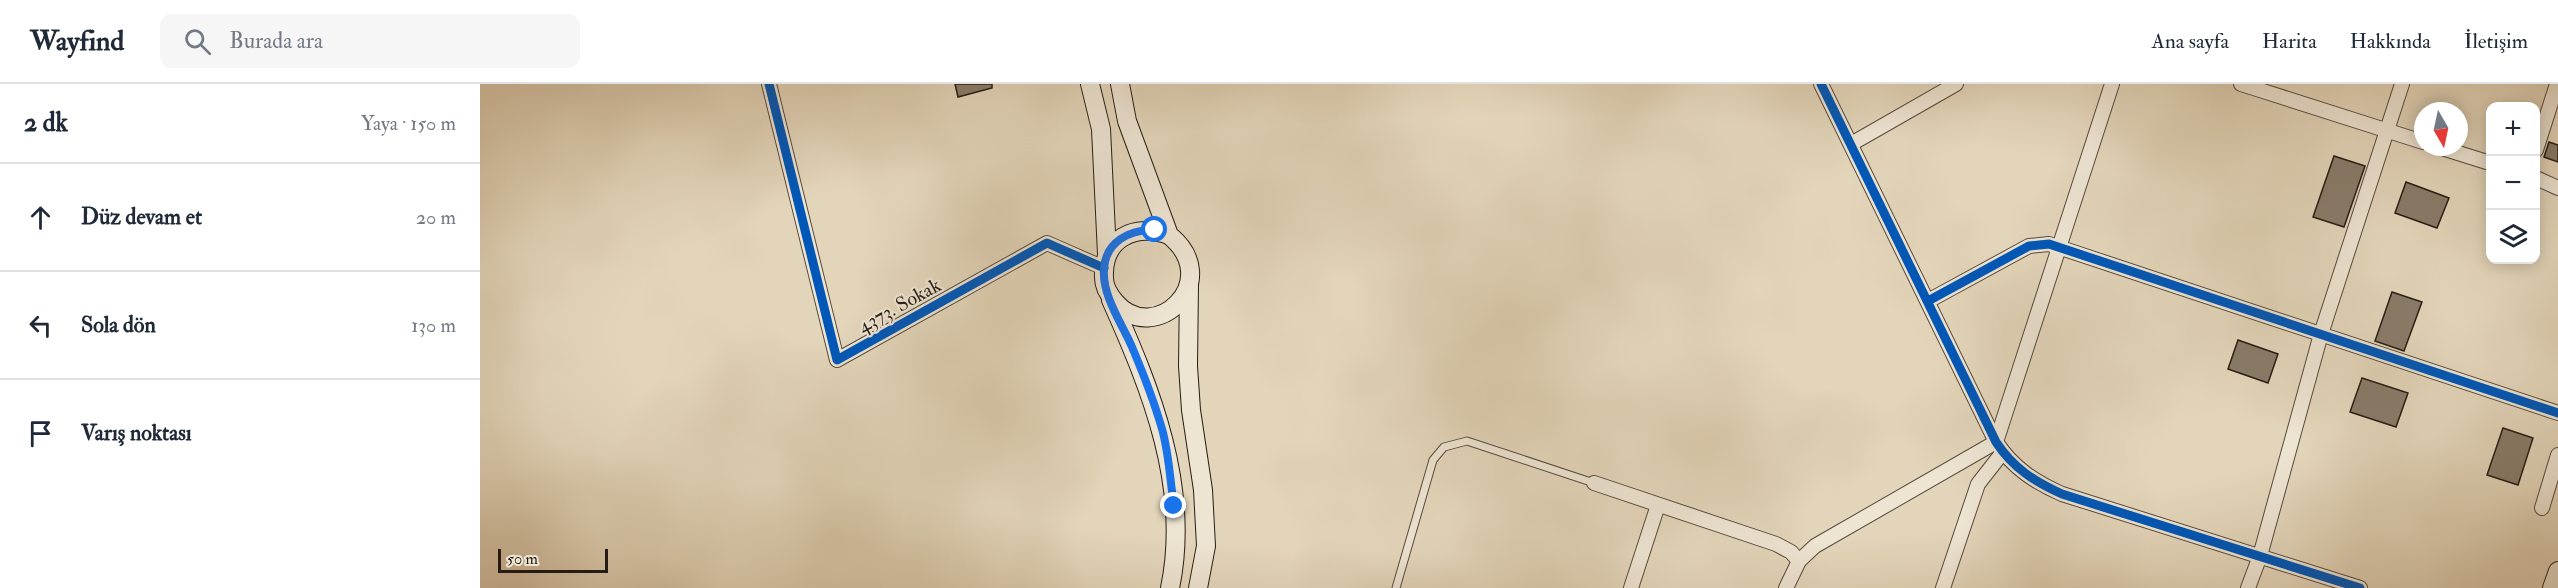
<!DOCTYPE html>
<html lang="tr">
<head>
<meta charset="utf-8">
<style>
  :root { --surface:#fff; --page:#f6f6f7; --text:#1f2937; --muted:#747a83; --line:#e0e1e3 }
  body { margin:0; font-family:"IM FELL Double Pica",serif; background:var(--page); color:var(--text) }
  .controls { position:absolute; right:18px; top:18px; display:grid; overflow:hidden; border-radius:12px; box-shadow:0 3px 15px #0003 }
  .controls button { width:54px; height:54px; display:grid; place-items:center; padding:0; border:0; border-bottom:2px solid var(--line); background:var(--surface); color:var(--text); font:30px sans-serif }
  .compass { position:absolute; left:1934px; top:18px; width:54px; height:54px; border-radius:50%; background:var(--surface); box-shadow:0 3px 15px #0003; rotate:171deg }
  .scale { position:absolute; left:18px; bottom:15px; width:110px; box-sizing:border-box; padding-left:6px; border:3px solid #271c14; border-top:0; font-size:16px; line-height:21px; white-space:nowrap; color:#271c14; -webkit-text-stroke:4px #ede4d2; paint-order:stroke }
  .stop { position:absolute; width:18px; height:18px; margin:-14px; border:4px solid #1a73e8; border-radius:50%; background:#fff }
  .stop.end { background:#1a73e8; border-color:#fff; box-shadow:0 2px 6px #0008 }
  .list { margin:0; padding:0; list-style:none }
  h2 { display:flex; justify-content:space-between; align-items:center; height:78px; margin:0; padding:0 24px; font-size:26px }
  h2 small { font-size:20px; font-weight:400; color:var(--muted) }
  .list li { display:grid; grid-template-columns:39px 1fr auto; gap:18px; align-items:center; box-sizing:border-box; height:108px; padding:0 24px; border-top:2px solid var(--line) }
  .list b { display:block; font-size:22px; white-space:nowrap }
  .list em { font-size:20px; font-style:normal; color:var(--muted) }
  .icon { flex:none; width:33px; height:33px; fill:none; stroke:currentColor; stroke-width:2; stroke-linecap:round; stroke-linejoin:round }
  .map { position:relative; flex:none; width:2078px; height:504px; overflow:hidden }
  header { display:flex; align-items:center; gap:36px; box-sizing:border-box; height:84px; padding:0 30px; background:var(--surface); border-bottom:2px solid var(--line) }
  header strong { font-size:28px }
  nav { display:flex; gap:33px; margin-inline-start:auto; font-size:21px }
  .search { width:420px; height:54px; background:var(--page); display:flex; align-items:center; gap:15px; box-sizing:border-box; padding:0 21px; border-radius:12px; color:var(--muted); font-size:22px }
  main { display:flex }
  aside { flex:1; background:var(--surface) }
  .map>svg:first-child { display:block }
</style>
</head>
<body>
<header>
<strong>Wayfind</strong>
<div class="search"><svg class="icon" aria-label="search" viewBox="0 0 24 24"><circle cx="10" cy="10" r="6"/><path d="M15 15l6 6"/></svg>Burada ara</div>
<nav><a>Ana sayfa</a><a>Harita</a><a>Hakkında</a><a>İletişim</a></nav>
</header>
<main>
<aside>
<h2>2 dk<small>Yaya · 150 m</small></h2>
<ul class="list">
<li><svg class="icon" aria-label="ahead" viewBox="0 0 24 24"><path d="M12 20V5M6 11l6-6 6 6"/></svg><div><b>Düz devam et</b></div><em>20 m</em></li>
<li><svg class="icon" aria-label="left" viewBox="0 0 24 24"><path d="M17 20v-9H6M10 6l-5 5 5 5"/></svg><div><b>Sola dön</b></div><em>130 m</em></li>
<li><svg class="icon" aria-label="arrive" viewBox="0 0 24 24"><path d="M6 21V4h12l-3 4 3 4H6"/></svg><div><b>Varış noktası</b></div></li>
</ul>
</aside>
<div class="map">
<svg width="2078" height="504" viewBox="0 0 2078 504">
  <rect width="100%" height="100%" fill="#e3d5ba"/>
  <filter id="stains"><feTurbulence type="fractalNoise" baseFrequency=".00333" numOctaves="4"/><feColorMatrix values="0 0 0 0 .2 0 0 0 0 .09 0 0 0 0 .02 0 0 0 .5 -.17"/></filter>
  <radialGradient id="worn" r=".72"><stop offset=".6" stop-color="#630" stop-opacity="0"/><stop offset="1" stop-color="#630" stop-opacity=".3"/></radialGradient>
  <g fill="#897c6a" stroke="#271c14" stroke-width="1.5">
    <polygon points="475,0 512,0 512,4 478,13"/>
    <polygon points="2069,58 2078,61 2078,78 2064,73"/>
    <polygon points="1854,72 1885,82 1864,143 1833,133"/>
    <polygon points="1926,98 1969,114 1957,144 1915,129"/>
    <polygon points="1912,208 1942,218 1924,267 1895,257"/>
    <polygon points="1758,256 1798,270 1788,299 1748,285"/>
    <polygon points="1882,294 1928,309 1916,343 1870,328"/>
    <polygon points="2023,344 2053,354 2038,401 2007,391"/>
  </g>
  <g fill="none" stroke-linecap="round" stroke-linejoin="round">
    <defs>
      <polyline id="lane" points="916,504 953,376 964,363 987,357 1114,399"/>
      <g id="street">
        <polyline points="289,0 357,276 567,159 624,184"/>
        <path d="M1341,0L1516,358C1533,384 1555,398 1582,410L1880,504"/>
        <polyline points="1761,0 1943,58"/>
        <polyline points="1371,60 1476,0"/>
        <polyline points="1959,63 2010,79"/>
        <polyline points="2056,66 2077,0"/>
        <polyline points="2056,94 2078,104"/>
        <polyline points="1448,217 1549,162 1569,160 2078,329"/>
        <polyline points="1114,399 1296,460 1311,468 1319,477"/>
        <polyline points="2062,424 2078,371"/>
        <polyline points="1151,504 1178,421"/>
        <polyline points="1306,504 1319,477 1335,462 1516,358 1632,0"/>
        <polyline points="1463,504 1498,400 1523,368"/>
        <polyline points="1768,504 1780,472 1841,250 1922,0"/>
      </g>
      <g id="secondary">
        <polyline points="610,0 621,45 627,170"/>
        <path d="M640,0L647,37L689,151C746,197 674,264 635,218C629,211 624,203 624,194C622,154 655,139 689,151"/>
        <polyline points="709,201 708,282 711,326 723,406 726,462 718,504"/>
        <path d="M631,216C671,305 711,404 690,504"/>
        <polyline points="2072,504 2078,487"/>
      </g>
    </defs>
    <use href="#lane" stroke="#564a3e" stroke-width="9"/>
    <use href="#street" stroke="#564a3e" stroke-width="16"/>
    <use href="#secondary" stroke="#271c14" stroke-width="20"/>
    <use href="#lane" stroke="#ede4d2" stroke-width="7"/>
    <use href="#street" stroke="#ede4d2" stroke-width="14"/>
    <use href="#secondary" stroke="#ede4d2" stroke-width="18"/>
    <defs>
      <g id="cycleway">
        <polyline points="289,0 357,276 567,159 624,184"/>
        <path d="M1341,0L1516,358C1533,384 1555,398 1582,410L1880,504"/>
        <polyline points="1448,217 1549,162 1569,160 2078,329"/>
      </g>
    </defs>
    <use href="#cycleway" stroke="#ede4d2" stroke-width="13"/>
    <use href="#cycleway" stroke="#0057b8" stroke-width="9"/>
  </g>
  <g fill="none" stroke-linecap="round" stroke-linejoin="round">
    <path stroke="#1a73e8" stroke-width="8" d="M675,146C651,145 625,157 624,186C622,211 642,240 652,263C663,289 674,317 682,345C689,369 690,397 694,422"/>
  </g>
  <g text-anchor="middle" stroke-width="4.5" stroke-linejoin="round" paint-order="stroke">
    <g font-size="20" fill="#271c14" stroke="#ede4d2">
      <text transform="translate(419 221) rotate(-29)" y="7">4373. Sokak</text>
    </g>
  </g>
  <rect width="100%" height="100%" filter="url(#stains)"/>
  <rect width="100%" height="100%" fill="url(#worn)"/>
</svg>
<div class="controls">
<button>+</button>
<button>−</button>
<button><svg class="icon" aria-label="layers" viewBox="0 0 24 24"><path d="M12 4l9 5-9 5-9-5zM3 14l9 5 9-5"/></svg></button>
</div>
<svg class="compass" viewBox="-18 -18 36 36"><path d="M0-13l5 13h-10z" fill="#e53935"/><path d="M0 13l5-13h-10z" fill="#747a83"/></svg>
<div class="scale">50 m</div>
<div class="stop" style="left:675px;top:146px"></div>
<div class="stop end" style="left:694px;top:422px"></div>
</div>
</main>
</body>
</html>
